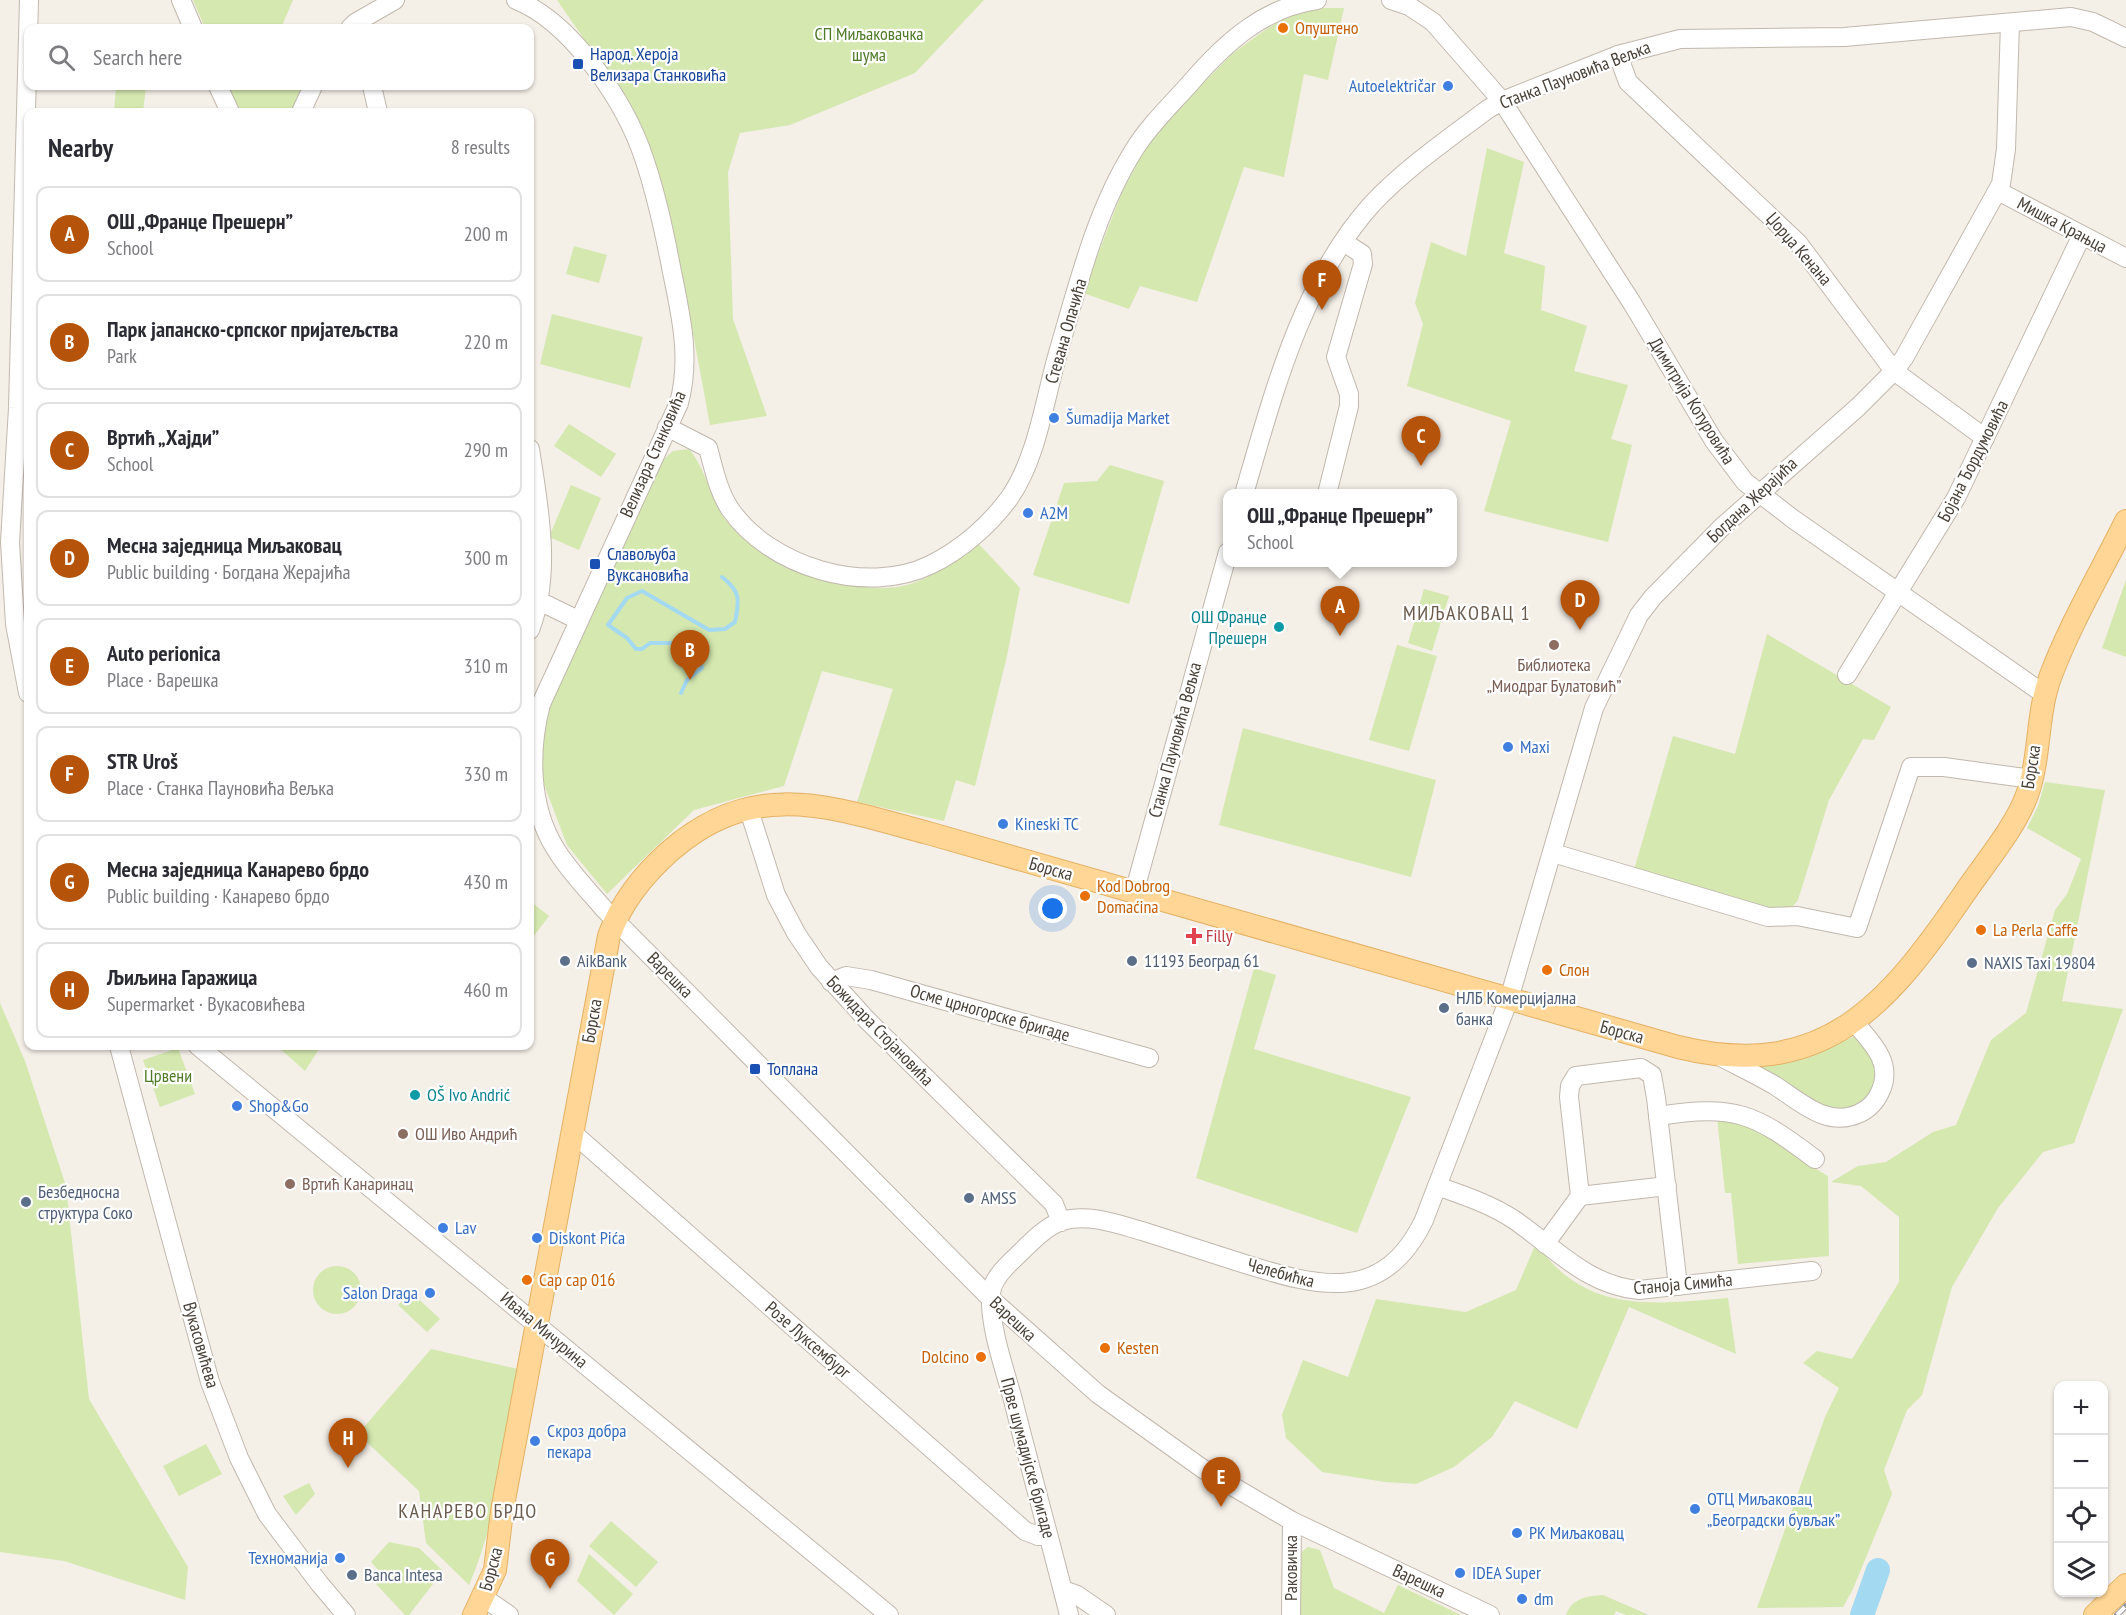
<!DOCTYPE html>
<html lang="en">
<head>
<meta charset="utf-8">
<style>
  :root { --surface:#fff; --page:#f7f7f7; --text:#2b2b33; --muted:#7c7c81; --line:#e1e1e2; --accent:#b45309 }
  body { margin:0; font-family:"PT Sans Narrow",sans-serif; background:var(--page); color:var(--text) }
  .controls { position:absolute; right:18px; bottom:18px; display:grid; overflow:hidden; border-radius:12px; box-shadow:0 2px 4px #0004 }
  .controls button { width:54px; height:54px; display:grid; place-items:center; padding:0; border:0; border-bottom:2px solid var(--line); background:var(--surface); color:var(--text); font:30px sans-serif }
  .you { position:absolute; left:1053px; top:909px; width:21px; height:21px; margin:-15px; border:4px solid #fff; border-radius:50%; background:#1a73e8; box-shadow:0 0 0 9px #1a73e833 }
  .badge { display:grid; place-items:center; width:39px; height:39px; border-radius:50%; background:var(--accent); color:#fff; font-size:20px; font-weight:700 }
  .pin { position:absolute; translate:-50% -50px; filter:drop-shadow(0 2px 3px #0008) }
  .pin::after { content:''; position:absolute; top:32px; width:21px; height:18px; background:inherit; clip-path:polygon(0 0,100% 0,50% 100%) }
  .popup { position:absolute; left:1223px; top:489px; width:234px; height:78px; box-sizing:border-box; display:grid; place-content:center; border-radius:12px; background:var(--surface); filter:drop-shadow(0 2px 4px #0005); font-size:20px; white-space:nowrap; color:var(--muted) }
  .popup b { font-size:22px; color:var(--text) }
  .popup::after { content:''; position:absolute; left:50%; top:100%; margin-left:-12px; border:12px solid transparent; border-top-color:var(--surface) }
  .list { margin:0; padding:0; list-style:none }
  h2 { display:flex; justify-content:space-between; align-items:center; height:78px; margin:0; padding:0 24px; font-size:26px }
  h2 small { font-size:20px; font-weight:400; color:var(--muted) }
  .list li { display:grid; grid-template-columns:39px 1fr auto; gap:18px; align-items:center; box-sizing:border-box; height:96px; margin:0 12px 12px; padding:0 12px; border:2px solid var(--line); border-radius:12px }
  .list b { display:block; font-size:22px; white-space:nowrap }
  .list p { margin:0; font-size:20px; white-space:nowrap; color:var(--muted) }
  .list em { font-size:20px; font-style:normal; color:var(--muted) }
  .icon { flex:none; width:33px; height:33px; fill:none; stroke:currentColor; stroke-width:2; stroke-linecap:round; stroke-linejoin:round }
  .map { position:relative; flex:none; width:2126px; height:1615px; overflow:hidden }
  .search { position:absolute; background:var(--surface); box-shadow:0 2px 4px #0004; left:24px; top:24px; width:510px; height:66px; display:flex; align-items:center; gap:15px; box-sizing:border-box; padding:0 21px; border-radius:12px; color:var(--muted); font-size:22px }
  .panel { position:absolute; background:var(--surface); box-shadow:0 2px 4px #0004; left:24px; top:108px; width:510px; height:942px; border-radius:12px }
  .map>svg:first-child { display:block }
</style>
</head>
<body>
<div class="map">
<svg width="2126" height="1615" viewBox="0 0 2126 1615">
  <rect width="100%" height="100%" fill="#f4efe7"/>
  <g fill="#d5e8b0">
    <polygon points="193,0 293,0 281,28 205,28"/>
    <polygon points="557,0 984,0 915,73 790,125 740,133 728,172 733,319 767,416 710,425 692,328 658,183 595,55"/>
    <polygon points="1322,8 1344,8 1328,80 1304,74 1284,177 1244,167 1197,302 1140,286 1129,309 1086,294 1086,285 1122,192 1146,147 1176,111 1232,54 1265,30 1297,11"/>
    <polygon points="116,86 146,86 143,112 114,112"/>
    <polygon points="227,86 303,86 291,112 237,112"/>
    <polygon points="1487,148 1524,162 1504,253 1545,266 1541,310 1587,326 1574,371 1628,385 1611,439 1632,445 1608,542 1484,511 1511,421 1407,386 1423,324 1415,303 1431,242 1466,256"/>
    <polygon points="574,246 607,255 599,283 566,274"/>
    <polygon points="552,314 643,337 630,388 540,364"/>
    <polygon points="569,424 616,454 601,477 554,446"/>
    <path d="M689,449C707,470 710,500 727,522C743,540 767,559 789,569C818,580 876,594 907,585C935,577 954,560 976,541L1020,588L1007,656L975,786L956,780L944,821L857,802L893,689L822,671L784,786L694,810L607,894L567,845L542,779L545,713L663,460L673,451Z"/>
    <polygon points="1110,465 1164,481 1129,604 1033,575 1064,483 1097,481"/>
    <polygon points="571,485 601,498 579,550 549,537"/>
    <polygon points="2126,580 2126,657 2102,648"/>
    <polygon points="1424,589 1449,596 1432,651 1408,643"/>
    <polygon points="1767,634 1891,707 1874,740 1863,739 1829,800 1798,900 1791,909 1779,912 1634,870 1673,736 1735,754"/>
    <polygon points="1397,645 1437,656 1409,751 1369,740"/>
    <polygon points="1243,728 1436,780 1411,877 1219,825"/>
    <polygon points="2045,782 2105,790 2062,1001 2123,1009 2074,1143 2043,1152 1998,1208 1952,1287 1922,1395 1907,1410 1884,1470 1892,1494 1853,1589 1843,1607 1757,1608 1825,1417 1839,1388 1803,1363 1817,1351 1852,1359 1899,1282 1899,1217 1861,1186 1831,1182 1858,1166 1886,1162 1933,1132 1956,1125 1991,1040 2026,1013 2055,910 2067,894 2081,859 2027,828 2038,806"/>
    <polygon points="530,901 549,916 530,941"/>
    <polygon points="1254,968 1276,975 1254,1049 1411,1097 1357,1233 1196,1178"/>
    <polygon points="0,1003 25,1061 66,1186 89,1399 188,1567 185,1600 64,1561 0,1552"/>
    <path d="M1855,1036C1868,1052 1883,1069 1873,1090C1869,1098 1860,1106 1852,1108C1820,1114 1807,1095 1782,1079C1774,1074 1765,1071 1757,1067L1758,1064L1821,1051Z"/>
    <polygon points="277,1046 321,1046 305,1071"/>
    <polygon points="178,1048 195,1094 160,1107 143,1060"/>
    <path d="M1717,1117C1739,1122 1759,1128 1778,1140C1796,1152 1809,1166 1828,1176L1829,1256L1738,1264L1731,1193H1725Z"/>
    <path d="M1536,1243C1585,1315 1653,1304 1728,1298L1736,1354L1629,1307L1577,1429L1515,1401L1492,1437L1454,1467L1416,1484L1385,1482L1322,1472L1286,1438L1282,1415L1303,1360L1348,1377L1376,1299L1466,1312L1516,1290Z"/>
    <circle cx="337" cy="1290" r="24"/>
    <polygon points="411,1292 440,1319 427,1332 398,1305"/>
    <path d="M431,1349L518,1369C506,1440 498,1518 469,1585L426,1543L419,1491L358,1434Z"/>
    <polygon points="206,1444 222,1474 179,1496 163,1466"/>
    <polygon points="309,1483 315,1494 296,1515 283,1496"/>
    <polygon points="611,1521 658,1562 636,1587 589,1546"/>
    <polygon points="389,1542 419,1548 443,1571 409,1615 405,1615 376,1584 384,1576 371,1562"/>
    <polygon points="1308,1547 1320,1550 1334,1588 1384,1613 1398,1585 1461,1615 1295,1615 1299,1554"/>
    <polygon points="589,1554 633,1594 614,1615 577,1581"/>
    <path d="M1603,1595L1649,1615H1626L1616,1611L1614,1615H1566C1572,1598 1587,1596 1603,1595Z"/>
  </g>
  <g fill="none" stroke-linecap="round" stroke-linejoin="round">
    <path stroke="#a3d9f1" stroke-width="4" d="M681,693L687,680L702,668L698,651L677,643H650L642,649H636L627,638L608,625L627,598L642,591L709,630L725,629L735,622C740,599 740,591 722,577"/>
    <polyline stroke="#a3d9f1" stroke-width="24" points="1862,1615 1878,1570"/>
    <defs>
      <g id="minor">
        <polyline points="181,0 193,28"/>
        <path d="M516,0C569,21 620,95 640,147C655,187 664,230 672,272C681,316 691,358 679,403L541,704C529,750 529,806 555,848C568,870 587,889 604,909L991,1299L1098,1394L1203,1469L1292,1521L1490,1615"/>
        <polyline points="1391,0 1409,6 1433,22 1502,101 1632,303 1714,441 1745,482 1793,519 2044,694"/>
        <polyline points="350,28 355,23 395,0"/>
        <polyline points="1618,55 1628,82 1798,243 1894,371 1985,438"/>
        <polyline points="218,86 230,112"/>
        <polyline points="372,86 378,112"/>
        <polyline points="301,112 313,86"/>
        <polyline points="1998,191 2126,258"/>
        <path d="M667,427L708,448C714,469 718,491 730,509C770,567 866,596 930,565C961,550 990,525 1010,497C1037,458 1045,398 1058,353C1078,285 1096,210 1134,150C1150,124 1173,103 1193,80C1226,42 1265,7 1317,0"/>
        <path d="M530,449C539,508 552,573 530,630"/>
        <path d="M1244,494C1273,395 1301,283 1372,204C1406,168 1448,139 1488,109L1502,101L1618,55L1680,39L1844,37L2071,17L2093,22L2126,38"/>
        <polyline points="1327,494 1349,406 1349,394 1336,357 1363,264 1362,254 1345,243"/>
        <polyline points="539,601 578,620"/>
        <polyline points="1847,675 1956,498 2081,237"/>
        <polyline points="28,693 15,624 10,542 18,408 29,0"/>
        <polyline points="748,807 776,895 796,933 819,967 867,1020 1054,1204 1061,1222"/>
        <polyline points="1553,853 1768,917 1797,916 1857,928 1911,767 1944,767 2032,779"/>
        <polyline points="1134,893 1228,552"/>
        <polyline points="831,982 846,976 871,980 1149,1058"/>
        <polyline points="119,1046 210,1382 239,1458 267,1514 319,1583 346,1615"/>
        <polyline points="198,1046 889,1615"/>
        <path d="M1717,1055C1736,1065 1755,1074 1774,1085C1800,1101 1827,1129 1860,1113C1869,1109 1877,1100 1881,1090C1893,1062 1871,1042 1855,1023"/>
        <path d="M1658,1116C1735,1104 1754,1113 1815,1159"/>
        <polyline points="573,1133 1025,1531 1038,1536 1048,1536"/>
        <path d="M1437,1186C1463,1195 1490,1204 1513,1219C1553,1246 1587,1286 1639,1290L1812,1271"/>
        <polyline points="1580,1196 1667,1186"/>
        <polyline points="1545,1244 1580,1196 1569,1097 1570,1086 1576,1076 1641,1068 1652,1075 1656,1098 1678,1286"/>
        <polyline points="1063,1590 1077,1595 1106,1615"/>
        <polyline points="484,1598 509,1615"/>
        <path d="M1069,1615C1051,1543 1031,1472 1013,1400C1005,1370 989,1326 991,1294C992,1277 1011,1262 1022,1251C1033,1240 1047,1226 1062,1221C1088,1213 1117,1224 1142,1231C1176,1242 1211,1253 1245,1264C1319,1287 1383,1305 1424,1220L1509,999L1594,708L1639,615L1653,597L1722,527L1858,407L1894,371L1904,358L2001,184L2006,149L2010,23"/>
        <polyline points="1291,1615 1292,1521"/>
      </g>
      <g id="major">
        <path d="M474,1615L495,1570L502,1511L609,936C621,903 644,874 670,851C755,777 830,807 928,833L1678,1047C1825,1083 1889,1003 1964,894C1984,864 2015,828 2027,795C2041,756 2036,714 2051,675C2071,622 2101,572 2126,521"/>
        <polyline points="2095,1615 2126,1585"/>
      </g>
    </defs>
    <use href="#minor" stroke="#c2b8ad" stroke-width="20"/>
    <use href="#major" stroke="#e5b164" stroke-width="24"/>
    <use href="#minor" stroke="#fff" stroke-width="18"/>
    <use href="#major" stroke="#ffd695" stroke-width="22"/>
    <defs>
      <polyline id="rail" points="2117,1615 2126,1606"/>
    </defs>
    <use href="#rail" stroke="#979797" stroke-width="6"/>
    <use href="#rail" stroke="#fff" stroke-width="4" stroke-dasharray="11" stroke-linecap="butt"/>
  </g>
  <g fill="#e8710a" stroke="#fff" stroke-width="2">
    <circle cx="1283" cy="28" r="6"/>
    <circle cx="1085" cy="896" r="6"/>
    <circle cx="1981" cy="930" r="6"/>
    <circle cx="1547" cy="970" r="6"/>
    <circle cx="527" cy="1280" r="6"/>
    <circle cx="1105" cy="1348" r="6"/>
    <circle cx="981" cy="1357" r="6"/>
  </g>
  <g fill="#1a4fb4" stroke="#fff" stroke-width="2">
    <rect x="572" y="58" width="12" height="12" rx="3"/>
    <rect x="589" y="558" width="12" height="12" rx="3"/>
    <rect x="749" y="1063" width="12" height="12" rx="3"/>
  </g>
  <g fill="#3f7fe0" stroke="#fff" stroke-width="2">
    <circle cx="1448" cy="86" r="6"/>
    <circle cx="1054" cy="418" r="6"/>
    <circle cx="1028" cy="513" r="6"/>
    <circle cx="1508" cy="747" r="6"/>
    <circle cx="1003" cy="824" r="6"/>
    <circle cx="237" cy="1106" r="6"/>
    <circle cx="443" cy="1228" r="6"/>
    <circle cx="537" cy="1238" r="6"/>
    <circle cx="430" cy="1293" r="6"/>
    <circle cx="535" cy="1441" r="6"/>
    <circle cx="1695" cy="1509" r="6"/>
    <circle cx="1517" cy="1533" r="6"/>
    <circle cx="340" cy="1558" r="6"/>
    <circle cx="1460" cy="1573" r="6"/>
    <circle cx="1522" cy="1599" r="6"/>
  </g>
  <g fill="#0f9aa8" stroke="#fff" stroke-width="2">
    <circle cx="1279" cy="627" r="6"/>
    <circle cx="415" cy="1095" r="6"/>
  </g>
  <g fill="#8d6e63" stroke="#fff" stroke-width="2">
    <circle cx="1554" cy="645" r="6"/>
    <circle cx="403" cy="1134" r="6"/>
    <circle cx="290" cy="1184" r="6"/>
  </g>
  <path fill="#e0444e" stroke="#fff" stroke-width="2" d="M1191 927h6v6h6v6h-6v6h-6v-6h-6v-6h6z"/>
  <g fill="#5c6f8a" stroke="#fff" stroke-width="2">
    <circle cx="565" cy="961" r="6"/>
    <circle cx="1132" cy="961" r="6"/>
    <circle cx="1972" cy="963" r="6"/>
    <circle cx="1444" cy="1008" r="6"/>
    <circle cx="969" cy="1198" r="6"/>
    <circle cx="26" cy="1202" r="6"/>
    <circle cx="352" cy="1575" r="6"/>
  </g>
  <g text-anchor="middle" stroke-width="4.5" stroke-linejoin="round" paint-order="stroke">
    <g font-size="18" fill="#c56008" stroke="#fff" text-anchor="start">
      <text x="1295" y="34">Опуштено</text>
      <text x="1097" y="892">Kod Dobrog<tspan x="1097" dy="21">Domaćina</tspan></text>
      <text x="1993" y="936">La Perla Caffe</text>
      <text x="1559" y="976">Слон</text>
      <text x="539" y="1286">Cap cap 016</text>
      <text x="1117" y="1354">Kesten</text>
      <text x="969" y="1363" text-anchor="end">Dolcino</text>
    </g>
    <g font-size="18" fill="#4f7a28" stroke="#fff">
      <text x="869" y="40">СП Миљаковачка<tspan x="869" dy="21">шума</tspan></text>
      <text x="168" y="1082">Црвени</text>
    </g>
    <g font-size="18" fill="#164399" stroke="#fff" text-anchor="start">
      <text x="590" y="60">Народ. Хероја<tspan x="590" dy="21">Велизара Станковића</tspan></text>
      <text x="607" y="560">Славољуба<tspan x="607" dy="21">Вуксановића</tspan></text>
      <text x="767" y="1075">Топлана</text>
    </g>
    <g font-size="18" fill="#473f36" stroke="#fff">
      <text transform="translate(1575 75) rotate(-21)" y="6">Станка Пауновића Вељка</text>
      <text transform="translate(2062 225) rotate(28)" y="6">Мишка Крањца</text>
      <text transform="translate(1799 249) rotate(49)" y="6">Џорџа Кенана</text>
      <text transform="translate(1066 331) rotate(-74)" y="6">Стевана Опачића</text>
      <text transform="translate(1692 401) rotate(58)" y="6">Димитрија Котуровића</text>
      <text transform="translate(653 454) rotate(-66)" y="6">Велизара Станковића</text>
      <text transform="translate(1973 461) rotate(-63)" y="6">Бојана Ђордумовића</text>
      <text transform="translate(1752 500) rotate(-43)" y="6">Богдана Жерајића</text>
      <text transform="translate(1175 740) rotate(-75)" y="6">Станка Пауновића Вељка</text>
      <text transform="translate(2031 767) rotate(-81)" y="6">Борска</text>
      <text transform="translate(1051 869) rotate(16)" y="6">Борска</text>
      <text transform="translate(670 975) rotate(45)" y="6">Варешка</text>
      <text transform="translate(990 1013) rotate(16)" y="6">Осме црногорске бригаде</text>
      <text transform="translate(592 1021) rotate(-80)" y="6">Борска</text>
      <text transform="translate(880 1031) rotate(46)" y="6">Божидара Стојановића</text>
      <text transform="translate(1622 1032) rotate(15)" y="6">Борска</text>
      <text transform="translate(1281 1273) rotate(15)" y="6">Челебићка</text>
      <text transform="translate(1683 1284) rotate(-5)" y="6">Станоја Симића</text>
      <text transform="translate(1013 1319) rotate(43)" y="6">Варешка</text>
      <text transform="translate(544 1330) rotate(40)" y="6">Ивана Мичурина</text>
      <text transform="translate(808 1340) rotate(41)" y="6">Розе Луксембург</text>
      <text transform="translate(201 1345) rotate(74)" y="6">Вукасовићева</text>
      <text transform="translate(1028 1458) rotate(75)" y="6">Прве шумадијске бригаде</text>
      <text transform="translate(1291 1568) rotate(-90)" y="6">Раковичка</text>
      <text transform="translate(491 1569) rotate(-75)" y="6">Борска</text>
      <text transform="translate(1419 1581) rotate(25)" y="6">Варешка</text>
    </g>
    <g font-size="18" fill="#366cbe" stroke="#fff" text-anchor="start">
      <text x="1436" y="92" text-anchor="end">Autoelektričar</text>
      <text x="1066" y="424">Šumadija Market</text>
      <text x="1040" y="519">A2M</text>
      <text x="1520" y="753">Maxi</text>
      <text x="1015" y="830">Kineski TC</text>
      <text x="249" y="1112">Shop&amp;Go</text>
      <text x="455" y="1234">Lav</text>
      <text x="549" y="1244">Diskont Pića</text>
      <text x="418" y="1299" text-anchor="end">Salon Draga</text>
      <text x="547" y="1437">Скроз добра<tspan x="547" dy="21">пекара</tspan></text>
      <text x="1707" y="1505">ОТЦ Миљаковац<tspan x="1707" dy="21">„Београдски бувљак”</tspan></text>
      <text x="1529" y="1539">РК Миљаковац</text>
      <text x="328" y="1564" text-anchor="end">Техноманија</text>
      <text x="1472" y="1579">IDEA Super</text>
      <text x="1534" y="1605">dm</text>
    </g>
    <g font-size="18" fill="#0d838f" stroke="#fff" text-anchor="end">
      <text x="1267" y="623">ОШ Франце<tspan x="1267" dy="21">Прешерн</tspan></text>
      <text x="427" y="1101" text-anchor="start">OŠ Ivo Andrić</text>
    </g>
    <g font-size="18" fill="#785e54" stroke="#fff" text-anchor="start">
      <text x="1554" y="671" text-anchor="middle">Библиотека<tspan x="1554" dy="21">„Миодраг Булатовић”</tspan></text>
      <text x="415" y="1140">ОШ Иво Андрић</text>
      <text x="302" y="1190">Вртић Канаринац</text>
    </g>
    <g font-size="18" fill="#be3a42" stroke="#fff" text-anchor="start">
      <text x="1206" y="942">Filly</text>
    </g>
    <g font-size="18" fill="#4e5e75" stroke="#fff" text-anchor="start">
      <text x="577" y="967">AikBank</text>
      <text x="1144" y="967">11193 Београд 61</text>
      <text x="1984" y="969">NAXIS Taxi 19804</text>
      <text x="1456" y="1004">НЛБ Комерцијална<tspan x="1456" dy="21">банка</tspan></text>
      <text x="38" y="1198">Безбедносна<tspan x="38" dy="21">структура Соко</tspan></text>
      <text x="981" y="1204">AMSS</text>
      <text x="364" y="1581">Banca Intesa</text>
    </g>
    <g font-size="20" letter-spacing="1.5" fill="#6a5b4d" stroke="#fff">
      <text x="1467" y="620">МИЉАКОВАЦ 1</text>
      <text x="468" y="1518">КАНАРЕВО БРДО</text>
    </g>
  </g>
</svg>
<div class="controls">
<button>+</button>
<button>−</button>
<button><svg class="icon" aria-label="locate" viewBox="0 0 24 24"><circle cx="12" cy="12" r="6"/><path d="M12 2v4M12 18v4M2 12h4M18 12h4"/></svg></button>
<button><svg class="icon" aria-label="layers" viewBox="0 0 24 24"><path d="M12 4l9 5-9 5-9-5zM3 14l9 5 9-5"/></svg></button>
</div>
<div class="you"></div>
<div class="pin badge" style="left:1340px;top:636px">A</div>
<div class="popup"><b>ОШ „Франце Прешерн”</b>School</div>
<div class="pin badge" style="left:690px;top:680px">B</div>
<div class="pin badge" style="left:1421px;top:466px">C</div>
<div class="pin badge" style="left:1580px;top:630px">D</div>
<div class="pin badge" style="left:1221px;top:1507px">E</div>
<div class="pin badge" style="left:1322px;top:310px">F</div>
<div class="pin badge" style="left:550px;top:1589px">G</div>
<div class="pin badge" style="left:348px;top:1468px">H</div>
<div class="search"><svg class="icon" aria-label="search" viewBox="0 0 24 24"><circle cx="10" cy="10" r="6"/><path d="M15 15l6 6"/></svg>Search here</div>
<section class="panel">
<h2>Nearby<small>8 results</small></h2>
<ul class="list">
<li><span class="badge">A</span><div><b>ОШ „Франце Прешерн”</b><p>School</p></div><em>200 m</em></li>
<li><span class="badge">B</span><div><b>Парк јапанско-српског пријатељства</b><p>Park</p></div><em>220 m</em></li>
<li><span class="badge">C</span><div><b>Вртић „Хајди”</b><p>School</p></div><em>290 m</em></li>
<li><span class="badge">D</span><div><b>Месна заједница Миљаковац</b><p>Public building · Богдана Жерајића</p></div><em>300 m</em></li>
<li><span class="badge">E</span><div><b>Auto perionica</b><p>Place · Варешка</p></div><em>310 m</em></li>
<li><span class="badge">F</span><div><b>STR Uroš</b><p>Place · Станка Пауновића Вељка</p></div><em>330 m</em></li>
<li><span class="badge">G</span><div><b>Месна заједница Канарево брдо</b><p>Public building · Канарево брдо</p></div><em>430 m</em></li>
<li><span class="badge">H</span><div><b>Љиљина Гаражица</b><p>Supermarket · Вукасовићева</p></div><em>460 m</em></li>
</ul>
</section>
</div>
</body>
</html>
